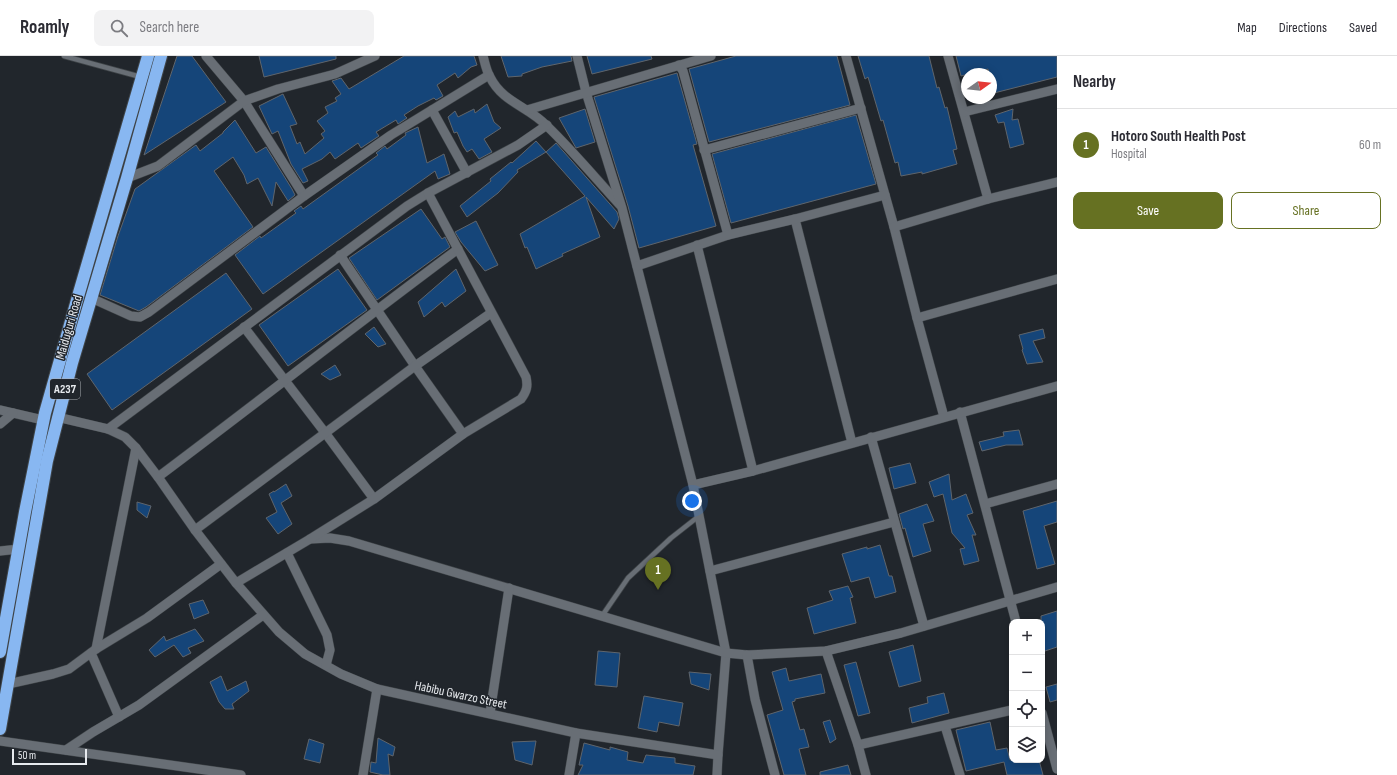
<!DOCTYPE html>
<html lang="en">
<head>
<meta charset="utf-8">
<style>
  :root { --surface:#fff; --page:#f2f2f3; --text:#2b2b33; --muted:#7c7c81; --line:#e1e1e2; --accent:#667122 }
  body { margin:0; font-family:"Sofia Sans Condensed",sans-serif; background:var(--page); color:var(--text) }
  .controls { position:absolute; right:12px; bottom:12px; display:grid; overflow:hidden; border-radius:8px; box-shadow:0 2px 10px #0003 }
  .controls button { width:36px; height:36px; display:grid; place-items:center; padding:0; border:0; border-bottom:1px solid var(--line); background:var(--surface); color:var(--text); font:20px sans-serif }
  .compass { position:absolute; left:961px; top:12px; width:36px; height:36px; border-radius:50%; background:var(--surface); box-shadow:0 2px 10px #0003; rotate:75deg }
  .scale { position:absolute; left:12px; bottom:10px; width:75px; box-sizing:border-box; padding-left:4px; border:2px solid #e7eaee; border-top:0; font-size:11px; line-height:14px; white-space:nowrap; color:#e7eaee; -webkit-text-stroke:3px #21262c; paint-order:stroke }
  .you { position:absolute; left:692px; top:445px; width:14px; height:14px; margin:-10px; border:3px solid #fff; border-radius:50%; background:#1a73e8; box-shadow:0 0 0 6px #1a73e833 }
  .badge { display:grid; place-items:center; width:26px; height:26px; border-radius:50%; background:var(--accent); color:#fff; font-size:13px; font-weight:700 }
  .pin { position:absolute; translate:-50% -33px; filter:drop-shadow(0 1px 2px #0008) }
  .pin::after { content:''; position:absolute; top:21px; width:14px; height:12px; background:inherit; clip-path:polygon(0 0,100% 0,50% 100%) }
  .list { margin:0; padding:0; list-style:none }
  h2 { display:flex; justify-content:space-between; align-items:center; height:52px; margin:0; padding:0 16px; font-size:17px }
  h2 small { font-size:13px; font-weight:400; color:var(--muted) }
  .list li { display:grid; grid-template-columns:26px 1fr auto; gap:12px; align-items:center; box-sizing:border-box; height:72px; padding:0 16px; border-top:1px solid var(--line) }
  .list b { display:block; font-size:15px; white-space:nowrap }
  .list p { margin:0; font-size:13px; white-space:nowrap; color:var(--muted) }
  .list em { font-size:13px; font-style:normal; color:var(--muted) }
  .actions { display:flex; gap:8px; padding:12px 16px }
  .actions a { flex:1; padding:9px 0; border:1px solid var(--accent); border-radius:8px; text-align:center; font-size:14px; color:var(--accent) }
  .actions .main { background:var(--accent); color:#fff }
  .icon { flex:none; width:22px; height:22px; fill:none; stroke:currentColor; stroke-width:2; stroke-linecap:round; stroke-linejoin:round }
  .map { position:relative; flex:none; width:1057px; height:719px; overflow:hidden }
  header { display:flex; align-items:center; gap:24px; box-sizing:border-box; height:56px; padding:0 20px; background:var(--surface); border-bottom:1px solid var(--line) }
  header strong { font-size:19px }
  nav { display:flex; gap:22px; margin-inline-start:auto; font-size:14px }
  .search { width:280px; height:36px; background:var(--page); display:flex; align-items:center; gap:10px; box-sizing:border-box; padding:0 14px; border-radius:8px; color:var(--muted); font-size:15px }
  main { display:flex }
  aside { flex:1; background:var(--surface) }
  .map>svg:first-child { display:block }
</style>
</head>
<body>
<header>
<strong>Roamly</strong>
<div class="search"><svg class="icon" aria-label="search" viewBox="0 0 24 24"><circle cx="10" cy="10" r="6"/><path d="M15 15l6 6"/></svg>Search here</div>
<nav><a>Map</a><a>Directions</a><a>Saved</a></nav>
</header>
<main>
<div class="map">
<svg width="1057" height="719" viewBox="0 0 1057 719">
  <rect width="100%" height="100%" fill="#21262c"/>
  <g fill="#154579" stroke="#5f656c">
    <polygon points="177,0 192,0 226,46 144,99"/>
    <polygon points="259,0 336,0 336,3 264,21"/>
    <polygon points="404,0 474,0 477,9 471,11 458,22 455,17 437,29 443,40 436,44 434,42 418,50 404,59 407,62 398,68 396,64 376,76 379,80 361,92 358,87 335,103 330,96 322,103 302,113 308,125 303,127 291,108 278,75 272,78 259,50 283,38 297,68 290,70 297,88 300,86 305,98 324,82 321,78 325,75 317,65 328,57 325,51 337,45 335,42 341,38 332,25 341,22 349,33"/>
    <polygon points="501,0 571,0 572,5 542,11 522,18 522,20 508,21"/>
    <polygon points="587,0 651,0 652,3 592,18"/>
    <polygon points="736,0 837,0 850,49 709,86 689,13"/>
    <polygon points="858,0 929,0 937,32 939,31 945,52 947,51 957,93 953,94 957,108 922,118 922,116 901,120 898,106 895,107 883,64 881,65 868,21 865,23"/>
    <polygon points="956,0 1057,0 1057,21 994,37 991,25 991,18 989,18 988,13 961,20"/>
    <polygon points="677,17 697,88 693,89 716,170 639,192 628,150 594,41"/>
    <polygon points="487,48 494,66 501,72 484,83 492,96 479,103 472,93 467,96 463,90 457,76 454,77 448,61 455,55 458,61 474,53 475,57"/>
    <polygon points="585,53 595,86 576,92 559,62"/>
    <polygon points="1013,53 1012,64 1018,63 1024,88 1010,92 1004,66 998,67 995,59"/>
    <polygon points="856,59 876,128 731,167 712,98"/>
    <polygon points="235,64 256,97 266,91 292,133 295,139 288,145 276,126 272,150 258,122 247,128 244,119 233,101 214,115 253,171 146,251 139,255 100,239 118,180 135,133 196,89 200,95 223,77 223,76"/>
    <polygon points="418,71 427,107 444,98 450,118 438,123 435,115 263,238 235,199 260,180 261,182 296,157 294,155 301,150 303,153 378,99 376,97 385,90 387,93 406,79 405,77"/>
    <polygon points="536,85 546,96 517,114 518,116 498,137 467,161 460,150 491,125 490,123 511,106 512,107"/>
    <polygon points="556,87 617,156 619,163 614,173 586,141 600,181 562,198 563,200 536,213 527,191 525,192 520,178 585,140 546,96"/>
    <polygon points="421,153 442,183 445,181 450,191 377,244 349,202"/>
    <polygon points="476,165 498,209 485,215 461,186 455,176"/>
    <polygon points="338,213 367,254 288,310 259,269"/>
    <polygon points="456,213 466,235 445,251 442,246 424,261 418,246"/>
    <polygon points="226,217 252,253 112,354 87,318"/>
    <polygon points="374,271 386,288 378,291 365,278"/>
    <polygon points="1043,273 1045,282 1033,285 1043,306 1027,308 1022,294 1023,293 1019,279"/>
    <polygon points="335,309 341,319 330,324 321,318"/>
    <polygon points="1019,374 1023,389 1006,389 982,395 979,386 1004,380 1003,376"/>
    <polygon points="910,407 916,427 894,433 889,412"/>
    <polygon points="949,418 952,444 966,438 973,457 967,459 976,479 972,479 979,505 964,509 960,493 965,492 952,477 943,438 934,441 929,426"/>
    <polygon points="286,428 292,440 281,447 292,468 278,478 266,462 277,456 269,438 274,435 274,436"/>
    <polygon points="1057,445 1057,466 1044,470 1055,508 1037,513 1023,455"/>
    <polygon points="137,446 151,450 147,462 137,454"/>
    <polygon points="927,448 934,465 923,468 931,495 913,501 905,472 903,473 899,458"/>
    <polygon points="880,489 889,520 892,520 896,536 875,542 869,521 851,526 842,498 867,491 867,493"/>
    <polygon points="848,530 853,541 850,542 856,567 814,578 807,552 833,544 829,535"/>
    <polygon points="203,544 209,557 194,563 189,548"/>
    <polygon points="1057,555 1057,591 1042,596 1041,560"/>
    <polygon points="195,573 204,585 188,592 191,597 183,601 174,589 155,601 149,594 164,580 166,585"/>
    <polygon points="913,589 921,625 899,631 889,596"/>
    <polygon points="598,595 620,597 617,631 595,629"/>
    <polygon points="856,606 870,657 858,660 844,609"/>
    <polygon points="786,612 789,625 821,618 825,637 795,643 795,645 792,646 800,674 804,673 809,691 799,693 806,719 784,719 767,659 783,654 772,616"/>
    <polygon points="689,616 711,618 709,634 691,628"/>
    <polygon points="221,620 227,635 246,625 249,635 232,648 234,653 225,653 219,646 210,626"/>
    <polygon points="1057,628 1057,644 1050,646 1046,631"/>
    <polygon points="944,637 949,657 912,667 909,652 928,647 927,641"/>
    <polygon points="644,640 683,647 679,670 659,666 657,676 638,672"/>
    <polygon points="830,664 836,683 830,687 823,666"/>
    <polygon points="990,666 996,694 1007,692 1010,704 1039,704 1043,719 1007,719 1004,706 966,715 956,674"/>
    <polygon points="378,682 395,691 393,700 388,698 390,719 383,719 370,716 371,706 376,707"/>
    <polygon points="309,683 324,688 320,707 304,703"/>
    <polygon points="536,685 532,709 515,704 512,686"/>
    <polygon points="584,687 610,694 610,691 628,696 627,704 643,707 646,699 675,702 675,707 695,710 693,719 578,719 583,709 579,709"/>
    <polygon points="848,709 851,719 820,719 820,716"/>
  </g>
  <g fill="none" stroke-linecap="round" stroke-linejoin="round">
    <defs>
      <g id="lane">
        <polyline points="64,0 141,21"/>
        <polyline points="602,560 628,522 671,482 699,460"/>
      </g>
      <g id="street">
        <polyline points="206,0 244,45 304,140"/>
        <path d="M483,0C485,7 486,14 490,21C503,47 528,50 547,70C573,95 596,123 620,149"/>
        <polyline points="577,0 586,36 622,152 693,429 726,597 718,699 717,719"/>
        <polyline points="846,0 894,171 917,262 944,361"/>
        <polyline points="948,0 988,143"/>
        <polyline points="679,9 683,15 728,179"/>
        <polyline points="432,54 467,117"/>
        <polyline points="527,54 711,0"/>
        <polyline points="964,56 1057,33"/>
        <polyline points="704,94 861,52"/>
        <polyline points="127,122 158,110 244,45 278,33 335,18 375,0"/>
        <polyline points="795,163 852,387"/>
        <polyline points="894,171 988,143 1057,126"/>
        <polyline points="697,189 753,415"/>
        <polyline points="340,199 415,310 463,378"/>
        <polyline points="637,210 728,179 795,163 885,139"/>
        <polyline points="91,242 131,260 140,261 149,256 304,140 391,79 489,19"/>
        <polyline points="917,262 1057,223"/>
        <polyline points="244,271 326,378 374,443"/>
        <polyline points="0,354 43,364"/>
        <polyline points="960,356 1016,566"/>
        <polyline points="57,361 108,373 125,381 136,392 158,421 195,474 236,527 279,576 305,598 341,618 377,633 576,677 718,699"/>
        <polyline points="0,368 13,357"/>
        <polyline points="108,373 407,150 428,137 518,89 547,69"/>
        <polyline points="871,381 924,570"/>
        <path d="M158,421C258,346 357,268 458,193"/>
        <polyline points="693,429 753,415 1057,330"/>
        <polyline points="985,448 1057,428"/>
        <polyline points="195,474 415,310 491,257"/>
        <polyline points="310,483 330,482 349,485 726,597 747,599 826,595 901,577 1057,531"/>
        <polyline points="0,495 19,493"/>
        <polyline points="287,497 327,579 330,594 326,609"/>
        <polyline points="710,515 894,466"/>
        <path d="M236,527L310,483L374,443L463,378L521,343C527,335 528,330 526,321L428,137"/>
        <polyline points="96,593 136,392"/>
        <polyline points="826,595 858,689 866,719"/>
        <polyline points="91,597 119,661"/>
        <polyline points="747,599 755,643 775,719"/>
        <polyline points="8,628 53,618 69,613 96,593 147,562 221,508"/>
        <polyline points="490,657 509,532"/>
        <polyline points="1042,657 1057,713"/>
        <polyline points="945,670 960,719"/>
        <polyline points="0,685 241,719"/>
        <polyline points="858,689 1012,654"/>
        <polyline points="66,694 93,676 139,649 263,559"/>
        <polyline points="363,719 377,633"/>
        <polyline points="569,719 576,677"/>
      </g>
      <g id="highway">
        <polyline points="0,596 25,456 45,357 79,237 148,0"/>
        <polyline points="0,673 47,405 72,307 127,122 161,0"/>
      </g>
    </defs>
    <use href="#lane" stroke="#3f4448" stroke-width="6"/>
    <use href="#street" stroke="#3f4448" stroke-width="10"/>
    <use href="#highway" stroke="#3f4448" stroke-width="14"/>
    <use href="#lane" stroke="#686e75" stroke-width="4.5"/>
    <use href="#street" stroke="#686e75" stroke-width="9"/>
    <use href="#highway" stroke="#88b7f1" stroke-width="12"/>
  </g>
  <g text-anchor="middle" stroke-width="3" stroke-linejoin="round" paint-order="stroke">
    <rect fill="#21262c" stroke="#acafb4" stroke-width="1" x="50" y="323" width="30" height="20" rx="3"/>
    <g font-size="12" font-weight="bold" fill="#e7eaee">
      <text x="65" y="337">A237</text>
    </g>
    <g font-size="13" fill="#e7eaee" stroke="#21262c">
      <text transform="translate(68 271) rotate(-74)" y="5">Maiduguri Road</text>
      <text transform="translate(461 638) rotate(12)" y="5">Habibu Gwarzo Street</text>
    </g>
  </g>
</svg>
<div class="controls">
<button>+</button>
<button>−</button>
<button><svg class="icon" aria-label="locate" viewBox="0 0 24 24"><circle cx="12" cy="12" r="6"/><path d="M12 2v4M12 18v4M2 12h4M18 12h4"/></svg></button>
<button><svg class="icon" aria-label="layers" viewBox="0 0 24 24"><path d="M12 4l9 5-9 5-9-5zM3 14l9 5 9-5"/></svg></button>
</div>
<svg class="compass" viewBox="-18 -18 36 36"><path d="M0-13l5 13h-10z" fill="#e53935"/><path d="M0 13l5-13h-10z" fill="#7c7c81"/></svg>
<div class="scale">50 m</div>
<div class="you"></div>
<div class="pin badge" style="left:658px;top:534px">1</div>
</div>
<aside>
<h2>Nearby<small></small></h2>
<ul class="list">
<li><span class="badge">1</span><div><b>Hotoro South Health Post</b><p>Hospital</p></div><em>60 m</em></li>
</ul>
<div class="actions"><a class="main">Save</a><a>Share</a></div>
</aside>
</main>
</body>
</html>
